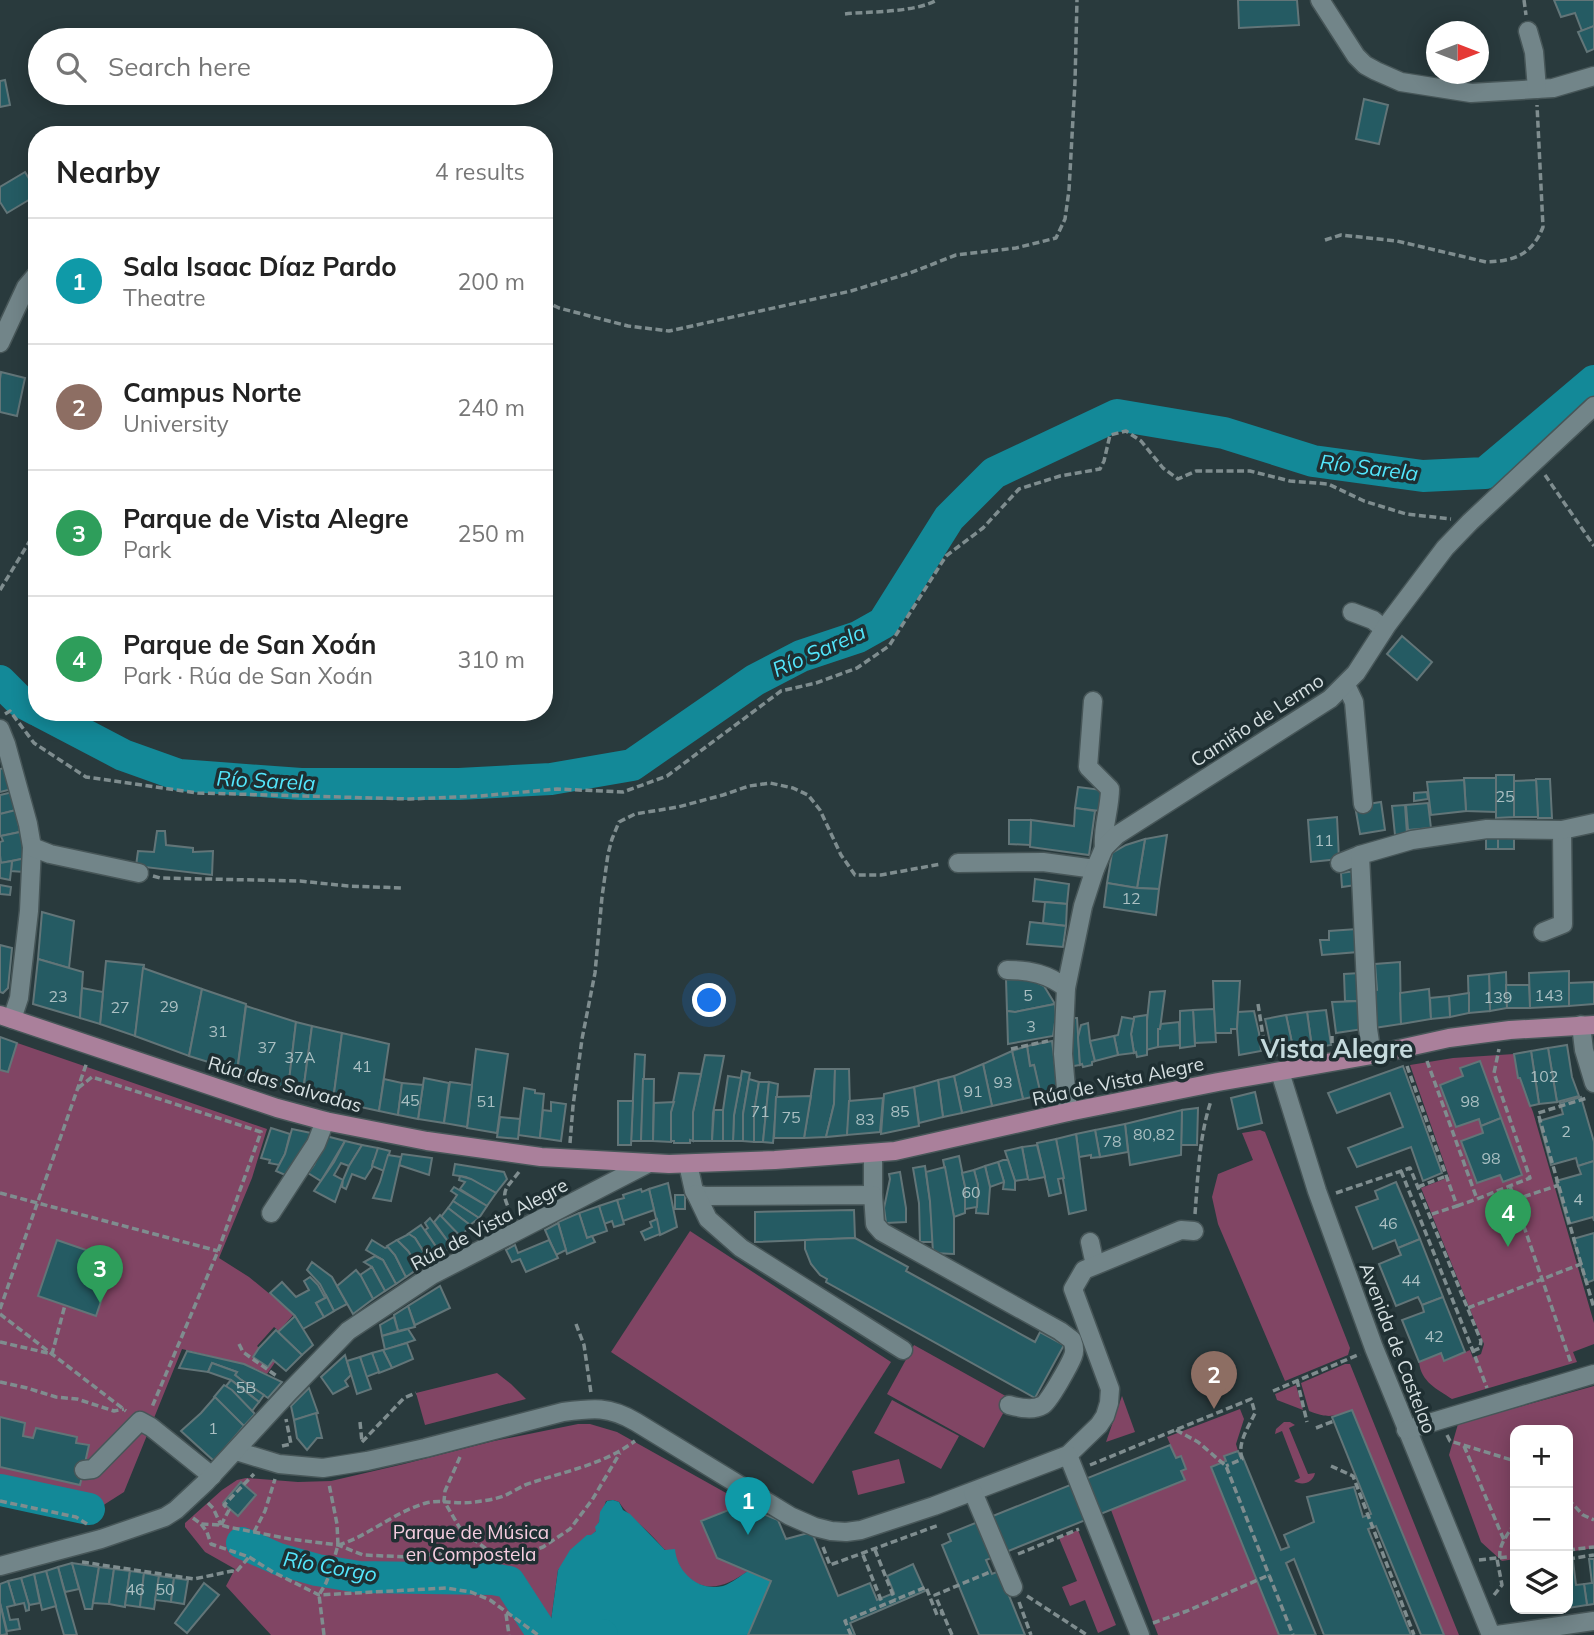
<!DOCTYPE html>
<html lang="en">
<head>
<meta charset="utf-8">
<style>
  :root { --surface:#fff; --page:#f6f6f6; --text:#222; --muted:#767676; --line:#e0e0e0; --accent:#0b8043 }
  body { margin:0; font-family:Mulish,sans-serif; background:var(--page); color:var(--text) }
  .controls { position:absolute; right:21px; bottom:21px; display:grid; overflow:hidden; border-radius:14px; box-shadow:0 4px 18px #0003 }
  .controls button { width:63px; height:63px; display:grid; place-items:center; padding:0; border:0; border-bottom:2px solid var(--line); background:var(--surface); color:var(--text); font:35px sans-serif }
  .compass { position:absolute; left:1426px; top:21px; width:63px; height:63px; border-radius:50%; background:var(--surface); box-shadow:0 4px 18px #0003; rotate:90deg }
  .you { position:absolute; left:710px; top:1001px; width:24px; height:24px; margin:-18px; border:5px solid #fff; border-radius:50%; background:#1a73e8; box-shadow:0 0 0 10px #1a73e833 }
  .badge { display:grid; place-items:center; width:46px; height:46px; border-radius:50%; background:var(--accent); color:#fff; font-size:23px; font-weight:700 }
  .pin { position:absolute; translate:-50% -58px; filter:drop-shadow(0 2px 4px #0008) }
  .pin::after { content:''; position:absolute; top:37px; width:24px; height:21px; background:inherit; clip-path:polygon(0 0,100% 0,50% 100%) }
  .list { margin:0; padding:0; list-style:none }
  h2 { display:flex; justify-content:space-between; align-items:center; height:91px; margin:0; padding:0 28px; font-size:30px }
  h2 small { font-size:23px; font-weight:400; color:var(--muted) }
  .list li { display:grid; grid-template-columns:46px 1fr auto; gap:21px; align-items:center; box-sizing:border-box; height:126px; padding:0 28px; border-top:2px solid var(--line) }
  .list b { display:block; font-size:26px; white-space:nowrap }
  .list p { margin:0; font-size:23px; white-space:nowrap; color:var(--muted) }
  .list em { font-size:23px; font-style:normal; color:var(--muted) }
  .icon { flex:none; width:38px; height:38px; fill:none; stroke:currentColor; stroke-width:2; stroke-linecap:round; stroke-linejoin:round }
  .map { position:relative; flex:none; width:1594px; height:1635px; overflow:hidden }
  .search { position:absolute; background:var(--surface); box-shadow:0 4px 18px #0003; left:28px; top:28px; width:525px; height:77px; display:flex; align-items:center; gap:18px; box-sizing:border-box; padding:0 24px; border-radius:38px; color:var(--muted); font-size:26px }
  .panel { position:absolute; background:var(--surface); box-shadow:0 4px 18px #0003; left:28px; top:126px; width:525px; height:595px; border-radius:28px }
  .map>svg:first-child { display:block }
</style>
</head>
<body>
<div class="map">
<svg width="1594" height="1635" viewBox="0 0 1594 1635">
  <rect width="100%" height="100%" fill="#293a3d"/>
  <g fill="#814564">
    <polygon points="0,1037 267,1129 252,1178 219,1258 249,1277 294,1314 279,1331 274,1327 257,1346 276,1361 267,1374 244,1364 182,1349 124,1492 102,1506 0,1483"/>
    <path d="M1514,1054L1518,1078H1520L1533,1112L1594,1323V1344L1573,1352L1577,1362L1452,1399C1437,1389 1421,1382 1419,1362L1441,1353L1445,1361L1470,1350L1473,1358L1481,1354L1484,1344L1421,1188L1449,1177L1410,1065L1453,1058Z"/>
    <polygon points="1260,1130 1265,1132 1350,1348 1348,1355 1285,1381 1218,1224 1212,1197 1218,1174 1253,1160 1242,1133"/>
    <polygon points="690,1231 891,1362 813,1484 611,1352"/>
    <polygon points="914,1345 1011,1399 984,1448 887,1394"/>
    <path d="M1345,1364H1350L1459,1635H1444L1352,1411C1333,1416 1329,1419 1309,1411L1301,1383Z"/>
    <polygon points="497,1373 511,1384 526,1399 425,1425 416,1393"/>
    <polygon points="1296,1385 1303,1410 1277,1400 1275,1394"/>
    <polygon points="1594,1386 1594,1548 1568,1552 1568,1430 1515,1430 1515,1559 1502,1561 1481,1542 1449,1455 1458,1424"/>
    <polygon points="1122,1396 1135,1432 1106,1442"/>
    <polygon points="892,1400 959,1436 941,1469 874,1433"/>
    <polygon points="1240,1409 1244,1419 1236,1444 1238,1451 1225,1456 1226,1461 1211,1468 1279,1635 1158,1635 1111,1510 1185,1480 1181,1471 1186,1469 1181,1456 1176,1458 1167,1437"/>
    <path d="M1284,1422H1290L1295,1425L1289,1428L1308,1474L1315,1473C1313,1483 1302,1486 1294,1481L1300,1478L1282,1431L1275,1434L1276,1429Z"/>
    <path d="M578,1424H590L617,1432L744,1503L734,1508L748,1571C727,1586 704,1596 684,1573C679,1568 678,1559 673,1555C670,1553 667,1551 664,1549C660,1545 657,1541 653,1537C642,1525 627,1515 619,1502L613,1500L606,1501L596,1531L558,1570L549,1635H271L226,1586L235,1569L205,1552L185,1527V1523L222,1490L237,1480L246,1478L298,1482L331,1481L404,1464L494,1441Z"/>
    <polygon points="899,1459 905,1483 858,1495 852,1471"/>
    <polygon points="1078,1530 1116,1625 1098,1633 1085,1600 1070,1606 1062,1587 1077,1581 1059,1538"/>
  </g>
  <path fill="#138998" d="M613,1500L619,1502L623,1510L630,1514L665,1550L675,1549C677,1572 698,1592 723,1586C732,1583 740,1576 748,1571L771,1581L748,1635H549L558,1570L570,1550L587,1535H591L596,1531L595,1527L599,1522L600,1512L607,1501Z"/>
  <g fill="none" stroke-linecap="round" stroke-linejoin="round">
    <g stroke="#138998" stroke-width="32">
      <polyline points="0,681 20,701 37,710"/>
      <polyline points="41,712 123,755 179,775 301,784 459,784 551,779 632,765 755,680 801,656 858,637 883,623 949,518 994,473 1117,415 1224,433 1313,461 1423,476 1485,473 1594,381"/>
      <polyline points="0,1490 89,1509"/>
      <polyline points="242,1543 278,1559 317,1570 359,1577 493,1579 509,1582 542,1633 549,1635 602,1635"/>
    </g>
  </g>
  <g fill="#255b63" stroke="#627578" stroke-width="2">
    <polygon points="1238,0 1297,0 1299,25 1239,28"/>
    <polygon points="1554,0 1594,0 1594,26 1582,31 1575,13 1561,17"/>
    <polygon points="1594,26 1594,49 1587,52 1578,32"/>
    <polygon points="5,80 10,105 0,107 0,81"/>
    <polygon points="1364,99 1388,105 1379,144 1356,139"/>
    <polygon points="25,172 37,192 37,195 7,213 0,202 0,187"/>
    <polygon points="1,372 25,378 17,416 0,412 0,379"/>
    <polygon points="1402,636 1432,662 1417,680 1387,654"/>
    <polygon points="7,767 12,789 0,792 0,769"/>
    <polygon points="1496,775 1514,775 1514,817 1496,818"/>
    <polygon points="1464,778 1496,778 1496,812 1466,811"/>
    <polygon points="1536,779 1550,779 1552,818 1538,818"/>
    <polygon points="1464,780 1466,811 1431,815 1427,782"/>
    <polygon points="1536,780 1538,817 1514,817 1514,781"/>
    <polygon points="1078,787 1102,790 1100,811 1075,808"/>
    <polygon points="13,792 16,810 0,814 0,795"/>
    <polygon points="1427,792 1428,799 1414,801 1414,793"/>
    <polygon points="1381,802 1385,830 1360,834 1355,806"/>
    <polygon points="1428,803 1431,828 1408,830 1406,805"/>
    <polygon points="1405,805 1407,834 1395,835 1392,806"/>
    <polygon points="1075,808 1095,811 1089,855 1030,847 1031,820 1074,826"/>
    <polygon points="16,810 20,832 0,836 0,814"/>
    <polygon points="1337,817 1339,859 1311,862 1308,820"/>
    <polygon points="1009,820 1031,820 1030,845 1009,844"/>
    <polygon points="157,831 165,831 166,845 193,848 193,852 213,851 212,875 136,866 138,851 154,852"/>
    <polygon points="20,832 26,858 1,863 0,855 0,842 3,841 1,836"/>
    <rect x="1486" y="834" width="12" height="15"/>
    <rect x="1498" y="834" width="16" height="15"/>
    <polygon points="1167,835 1159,889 1137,888 1145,839"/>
    <polygon points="1145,839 1137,888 1107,883 1112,853 1126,845"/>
    <polygon points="26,858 24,872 11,871 12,861"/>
    <polygon points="12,861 10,880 0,878 0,863"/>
    <polygon points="1355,871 1356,885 1342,887 1341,873"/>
    <polygon points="1035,879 1069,884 1067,904 1033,901"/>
    <polygon points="1107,883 1137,888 1159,889 1156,915 1104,907"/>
    <polygon points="0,885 11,887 10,895 0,894"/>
    <polygon points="1045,902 1067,904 1066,926 1043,923"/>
    <polygon points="42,912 74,921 69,968 38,959"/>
    <polygon points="1030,922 1066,926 1063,947 1027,944"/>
    <polygon points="1357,929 1358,952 1322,955 1320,940 1329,940 1329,931"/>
    <polygon points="0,945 12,948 8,988 3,993 0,992"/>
    <polygon points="38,959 83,972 80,1018 33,1004"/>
    <polygon points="106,961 144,965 135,1036 100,1024"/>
    <polygon points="1400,962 1401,1024 1374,1028 1371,991 1377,990 1375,964"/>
    <polygon points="143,968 202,989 189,1056 135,1036"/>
    <polygon points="1569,971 1569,1006 1530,1008 1529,973"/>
    <polygon points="1506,972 1507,1008 1490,1011 1489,974"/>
    <polygon points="1360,973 1362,1001 1345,1001 1344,974"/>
    <polygon points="1489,974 1490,1011 1469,1013 1468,976"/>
    <polygon points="1006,979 1032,980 1044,986 1055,1004 1015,1012 1007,1011"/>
    <polygon points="1213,981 1240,981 1237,1029 1231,1029 1231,1033 1215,1033"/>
    <polygon points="1594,982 1594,1004 1569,1006 1569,983"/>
    <polygon points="1506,985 1529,985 1530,1008 1507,1008"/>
    <polygon points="82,988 103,992 100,1024 80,1018"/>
    <polygon points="202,989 246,1004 237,1071 189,1056"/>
    <polygon points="1429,989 1431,1019 1401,1024 1400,993"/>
    <polygon points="1165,991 1160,1029 1158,1029 1158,1047 1146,1050 1146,1030 1150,992"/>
    <polygon points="1469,993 1469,1013 1450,1017 1449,996"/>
    <polygon points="1449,996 1450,1017 1431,1019 1430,998"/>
    <polygon points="1362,1001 1363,1029 1336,1033 1332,1002"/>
    <polygon points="1055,1004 1056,1016 1053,1036 1008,1044 1007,1011 1015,1012"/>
    <polygon points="246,1006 296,1022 288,1089 237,1073"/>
    <polygon points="1214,1009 1216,1042 1195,1043 1193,1010"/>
    <polygon points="1193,1010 1195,1046 1180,1048 1180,1011"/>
    <polygon points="1326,1010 1331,1045 1312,1048 1307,1012"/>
    <polygon points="1254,1011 1259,1033 1261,1051 1239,1055 1237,1029 1238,1012"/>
    <polygon points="1307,1012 1312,1048 1294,1052 1286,1015"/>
    <polygon points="1147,1015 1147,1055 1137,1057 1136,1052 1134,1053 1131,1034 1134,1017"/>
    <polygon points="1286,1015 1294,1052 1273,1056 1265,1019"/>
    <polygon points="1122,1017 1134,1019 1131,1034 1134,1053 1118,1055 1114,1036 1118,1035"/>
    <polygon points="1069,1018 1077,1018 1080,1065 1068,1067"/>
    <polygon points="296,1022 312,1026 303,1092 288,1089"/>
    <polygon points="1179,1022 1180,1045 1158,1047 1158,1029 1160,1029 1161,1024"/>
    <polygon points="1088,1023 1090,1041 1095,1061 1092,1062 1092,1065 1083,1067 1082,1064 1080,1065 1078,1037 1081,1025"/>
    <polygon points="312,1026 342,1033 333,1101 303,1092"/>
    <polygon points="342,1033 389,1044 379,1111 333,1101"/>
    <polygon points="1114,1036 1118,1055 1095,1061 1090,1041"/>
    <polygon points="0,1037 17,1043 8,1072 0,1070"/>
    <polygon points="1052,1041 1058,1088 1040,1094 1034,1065 1030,1066 1027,1046"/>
    <polygon points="1567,1045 1572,1077 1579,1096 1557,1102 1548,1048"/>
    <polygon points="1027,1046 1030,1066 1034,1065 1041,1095 1023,1099 1012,1051"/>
    <polygon points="1548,1048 1557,1102 1539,1104 1531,1051"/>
    <polygon points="476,1049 508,1054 497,1133 467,1128"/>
    <polygon points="1012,1051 1023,1099 992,1106 983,1064"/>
    <polygon points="1531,1051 1539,1104 1530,1106 1520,1078 1518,1078 1514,1054"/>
    <polygon points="635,1054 645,1055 641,1141 631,1141"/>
    <polygon points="705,1055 724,1056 713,1113 712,1141 693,1141 693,1112"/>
    <polygon points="1480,1061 1501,1118 1481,1126 1479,1119 1456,1127 1440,1085 1463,1076 1460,1068"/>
    <polygon points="983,1064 992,1106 962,1113 954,1076"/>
    <polygon points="1403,1066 1442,1173 1423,1181 1411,1147 1357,1167 1348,1148 1403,1127 1390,1093 1337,1113 1328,1093"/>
    <polygon points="815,1069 835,1069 834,1104 826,1137 804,1138"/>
    <polygon points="835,1069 849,1069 850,1107 847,1135 826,1137 834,1104"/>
    <polygon points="742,1071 750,1073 743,1114 743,1141 733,1141 734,1115"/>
    <polygon points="679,1073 701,1074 693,1112 693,1141 690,1140 690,1143 674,1143 674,1141 671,1141 671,1112"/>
    <polygon points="728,1076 741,1078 734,1115 733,1141 723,1141 723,1110"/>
    <polygon points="954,1076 962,1113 943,1117 938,1080"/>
    <polygon points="424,1078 449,1083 444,1123 418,1119"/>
    <polygon points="384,1079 402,1083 398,1115 379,1111"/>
    <polygon points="643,1079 654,1079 653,1141 641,1141"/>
    <polygon points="749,1079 759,1082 754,1112 754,1142 743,1141 743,1114"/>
    <polygon points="938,1080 943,1117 919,1123 914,1087"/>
    <polygon points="450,1082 472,1085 467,1127 444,1123"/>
    <polygon points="759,1082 769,1082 763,1142 754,1142 754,1112"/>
    <polygon points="769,1082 778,1084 773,1143 763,1142"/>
    <polygon points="402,1083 423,1085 418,1119 398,1115"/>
    <polygon points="914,1087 919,1126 881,1134 884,1094"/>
    <polygon points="524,1088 535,1090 535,1093 544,1094 540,1138 518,1135"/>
    <polygon points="1255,1092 1262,1123 1238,1129 1231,1098"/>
    <polygon points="811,1096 804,1138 774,1138 776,1097"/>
    <polygon points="1581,1097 1594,1142 1594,1161 1578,1166 1576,1158 1551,1165 1539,1121 1563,1114 1560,1103"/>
    <polygon points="883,1098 880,1132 847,1135 849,1101"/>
    <polygon points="618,1101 633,1101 631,1145 618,1145"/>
    <polygon points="551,1102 566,1104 561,1141 540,1138 543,1110 551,1111"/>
    <polygon points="674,1102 671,1112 671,1142 653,1141 654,1103"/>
    <polygon points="1198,1108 1197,1145 1181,1145 1182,1110"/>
    <polygon points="714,1110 723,1110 723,1141 712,1141"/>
    <polygon points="1182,1110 1181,1155 1130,1165 1125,1124"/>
    <polygon points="500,1117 520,1119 518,1139 497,1137"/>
    <polygon points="1501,1118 1522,1175 1503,1182 1500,1175 1477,1183 1461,1141 1483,1133 1481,1126"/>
    <polygon points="1125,1124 1128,1152 1100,1157 1095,1130"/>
    <polygon points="271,1128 290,1134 285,1154 279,1165 269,1163 270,1160 261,1158"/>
    <polygon points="292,1129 311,1133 305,1153 292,1178 276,1171 285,1154"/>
    <polygon points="1095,1130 1100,1157 1091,1158 1091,1155 1079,1157 1076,1134"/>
    <polygon points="1076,1134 1086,1210 1069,1214 1056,1139"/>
    <polygon points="326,1136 345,1141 321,1181 308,1173 314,1165"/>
    <polygon points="1056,1139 1064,1178 1058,1179 1061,1193 1049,1196 1037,1143"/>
    <polygon points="345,1141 362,1145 349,1166 341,1163 334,1175 343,1180 335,1202 314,1191 334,1162"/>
    <polygon points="362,1145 378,1148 375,1161 373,1161 372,1168 365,1179 352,1174 346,1189 342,1187 343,1180 349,1166"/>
    <polygon points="1037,1145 1045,1177 1029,1180 1028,1179 1022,1147"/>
    <polygon points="1022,1147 1028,1179 1015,1181 1005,1151"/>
    <polygon points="378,1148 390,1151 384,1171 372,1166"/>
    <polygon points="402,1154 432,1158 429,1175 399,1165"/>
    <polygon points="388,1155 401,1157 391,1201 373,1198 380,1182"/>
    <polygon points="959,1156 965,1186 965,1213 954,1217 943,1160"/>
    <polygon points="1003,1160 1008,1160 1015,1181 1015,1190 1003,1189 1004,1182 998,1162"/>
    <polygon points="1594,1161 1594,1221 1593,1217 1568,1224 1556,1181 1581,1174 1578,1166"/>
    <polygon points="998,1162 1004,1182 990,1187 985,1166"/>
    <polygon points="455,1164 504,1172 507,1179 496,1193 466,1177 453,1175"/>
    <polygon points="925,1166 930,1201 933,1242 920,1242 919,1203 913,1168"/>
    <polygon points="985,1166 990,1187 988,1214 976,1213 978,1185 974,1170"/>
    <polygon points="945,1167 954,1217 954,1254 933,1253 930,1201 926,1172"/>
    <polygon points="974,1170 978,1185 977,1207 965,1209 965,1186 962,1173"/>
    <polygon points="900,1172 906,1208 906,1222 886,1223 884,1208 890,1179 889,1174"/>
    <polygon points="460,1176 471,1179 496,1193 487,1206 460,1189 465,1182 459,1180"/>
    <polygon points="1396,1182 1420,1239 1398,1248 1395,1240 1373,1249 1356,1207 1378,1199 1375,1191"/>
    <polygon points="668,1183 677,1227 660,1235 649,1189"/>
    <polygon points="454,1187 487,1206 479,1218 453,1201 457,1195 451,1191"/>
    <polygon points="641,1189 642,1192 649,1189 654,1210 623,1221 617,1200 624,1198 623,1195"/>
    <rect x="675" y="1195" width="10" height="14"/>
    <polygon points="617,1200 624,1224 614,1227 612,1221 604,1224 599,1206"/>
    <polygon points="453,1201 479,1218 470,1225 448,1208"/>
    <polygon points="599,1206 607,1231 587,1238 579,1213"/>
    <polygon points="448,1208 470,1225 461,1237 441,1217"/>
    <polygon points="854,1210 855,1238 755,1242 755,1212"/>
    <polygon points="579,1213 587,1238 592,1236 595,1242 567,1254 558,1222"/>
    <polygon points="440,1215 461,1237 464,1240 452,1247 434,1222"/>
    <polygon points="430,1218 452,1247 441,1254 425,1230 428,1228 425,1223"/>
    <polygon points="657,1219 660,1234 645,1240 641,1232 652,1227 650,1222"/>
    <polygon points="558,1223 566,1250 556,1255 545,1230"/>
    <polygon points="421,1225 441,1254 430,1262 415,1238 408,1234"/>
    <polygon points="1594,1233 1594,1280 1586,1283 1573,1239"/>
    <polygon points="409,1234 415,1238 430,1262 419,1268 408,1251 397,1240"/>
    <polygon points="855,1238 908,1267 906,1271 1035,1342 1040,1332 1064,1345 1035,1398 826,1282 827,1279 820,1275 811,1264 805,1249 805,1240"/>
    <polygon points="1420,1239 1443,1297 1422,1305 1418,1297 1396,1306 1379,1264 1401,1255 1398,1248"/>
    <polygon points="57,1240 115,1260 96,1316 38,1296"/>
    <polygon points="372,1240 385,1248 388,1247 395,1255 406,1277 396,1284 383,1260 366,1250"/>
    <polygon points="397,1240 408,1251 419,1268 406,1277 395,1255 387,1246"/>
    <polygon points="549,1240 558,1258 526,1272 520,1259 512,1262 506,1250 515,1245 518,1253"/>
    <polygon points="375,1256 383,1260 396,1284 385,1291 372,1267 364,1262"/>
    <polygon points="312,1262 332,1277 347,1304 334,1311 320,1284 307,1270"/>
    <polygon points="372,1267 385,1291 373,1299 360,1275"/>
    <polygon points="356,1270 361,1276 373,1299 353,1314 337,1286"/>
    <polygon points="310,1277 318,1285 324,1296 326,1295 327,1297 316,1303 324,1317 303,1329 294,1315 270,1293 282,1282 296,1297 309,1290 304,1281"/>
    <polygon points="440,1286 450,1308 415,1325 408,1306"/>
    <polygon points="327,1297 334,1311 324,1317 316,1303"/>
    <polygon points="1443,1297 1465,1352 1444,1361 1441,1353 1419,1362 1402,1320 1424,1312 1422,1305"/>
    <polygon points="408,1306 415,1327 398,1331 394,1315"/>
    <polygon points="295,1316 313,1345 302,1355 278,1332"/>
    <polygon points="394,1317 398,1331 382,1336 380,1325"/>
    <polygon points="408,1329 415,1340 385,1350 382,1336"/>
    <polygon points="276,1330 302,1355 286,1371 273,1360 268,1367 253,1357 259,1348"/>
    <polygon points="407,1343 413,1359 392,1368 383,1350"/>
    <polygon points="383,1350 392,1368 379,1373 372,1353"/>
    <polygon points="187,1351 244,1364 282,1382 268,1398 240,1379 235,1375 237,1372 212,1363 208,1372 179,1368"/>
    <polygon points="372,1353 379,1372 366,1377 360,1357"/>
    <polygon points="345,1355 351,1375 345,1381 348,1386 333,1394 321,1377"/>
    <polygon points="360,1357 371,1389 357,1394 347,1361"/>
    <polygon points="212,1363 237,1372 235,1375 240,1379 264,1395 259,1402 231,1380 208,1372"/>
    <polygon points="231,1380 259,1402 252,1411 226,1386"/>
    <polygon points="224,1385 232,1390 255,1414 244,1426 214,1397"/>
    <polygon points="309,1388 318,1413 294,1420 291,1406"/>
    <polygon points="215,1397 244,1426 214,1461 181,1431 201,1413"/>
    <polygon points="1352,1410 1444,1635 1421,1635 1376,1526 1368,1529 1411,1635 1324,1635 1294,1559 1286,1563 1316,1635 1279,1635 1211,1467 1226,1461 1224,1456 1238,1451 1240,1456 1242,1455 1281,1550 1289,1547 1284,1535 1314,1522 1307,1497 1354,1487 1363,1517 1371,1514 1332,1417"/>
    <polygon points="316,1413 322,1438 317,1438 307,1450 297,1438 294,1420"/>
    <polygon points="0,1417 25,1423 23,1436 33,1438 36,1428 77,1437 76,1443 89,1445 80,1485 0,1467"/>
    <polygon points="1170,1445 1176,1458 1181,1456 1186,1469 1181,1471 1185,1480 986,1560 992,1574 999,1571 1025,1635 979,1635 942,1545 951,1541 948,1534"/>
    <polygon points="241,1482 256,1495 238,1516 223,1503"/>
    <polygon points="741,1505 778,1520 786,1539 808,1533 813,1535 838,1596 870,1583 877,1600 894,1593 887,1576 913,1564 925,1591 850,1623 855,1635 748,1635 771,1581 717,1558 701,1521"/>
    <polygon points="1589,1559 1594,1559 1594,1604 1587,1605 1584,1584 1592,1583"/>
    <polygon points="1573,1561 1576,1585 1584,1584 1587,1605 1568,1608 1568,1562"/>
    <polygon points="72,1563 79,1589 65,1592 58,1567"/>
    <polygon points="72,1563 99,1567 92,1609 85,1609"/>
    <polygon points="58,1567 63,1586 77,1635 64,1635 51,1590 46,1571"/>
    <polygon points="99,1567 114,1569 109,1604 93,1603"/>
    <polygon points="114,1569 130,1571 125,1607 109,1604"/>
    <polygon points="46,1571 56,1606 42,1610 34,1574"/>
    <polygon points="130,1571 144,1573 140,1607 125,1605"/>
    <polygon points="144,1573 159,1576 154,1609 140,1607"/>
    <polygon points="34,1574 40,1603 29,1605 21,1578"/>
    <polygon points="159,1576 174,1578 171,1602 155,1600"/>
    <polygon points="21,1578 29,1605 29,1610 26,1611 24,1603 15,1605 8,1581"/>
    <polygon points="174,1578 188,1580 184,1604 171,1602"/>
    <polygon points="8,1581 15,1605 7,1607 10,1620 18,1619 20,1629 7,1631 0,1603 0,1584"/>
    <polygon points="204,1583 219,1595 187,1633 175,1623"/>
    <polygon points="0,1603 7,1634 3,1635 0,1635"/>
  </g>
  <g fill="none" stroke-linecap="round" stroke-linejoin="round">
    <defs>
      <g id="minor">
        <polyline points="1320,0 1356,56 1365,65 1376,71 1401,82 1471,93 1553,88 1594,76"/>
        <polyline points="1528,31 1534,52 1537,89"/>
        <polyline points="0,343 26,287 37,274"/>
        <polyline points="1352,612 1373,620 1384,629"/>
        <polyline points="1346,685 1354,702 1363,804"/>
        <path d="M1093,701L1088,767L1110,789C1110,809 1102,828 1104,848"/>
        <polyline points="0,729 6,744 28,824 32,847 29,911 19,998 12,1019"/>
        <polyline points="32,847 50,854 139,873"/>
        <polyline points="958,863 1043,862 1095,869"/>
        <polyline points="1340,863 1360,855"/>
        <polyline points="1543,932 1563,924 1562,830"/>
        <path d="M1007,970C1030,970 1048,974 1066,988"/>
        <polyline points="1581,1025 1584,1050 1594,1083"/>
        <polyline points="1372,1055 1368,1029 1360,855 1412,840 1487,829 1562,830 1594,823"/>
        <polyline points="1280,1072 1317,1191 1374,1348 1491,1635"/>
        <polyline points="1068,1112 1063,1054 1066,988 1083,906 1095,869 1104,848 1117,835 1330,699 1356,673 1387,625 1445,548 1470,522 1594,406"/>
        <polyline points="873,1154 873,1195"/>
        <path d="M688,1164L694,1191L696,1194L705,1196L873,1195L875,1224L882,1232L1060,1331L1072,1340C1074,1345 1075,1351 1073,1356C1070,1364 1049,1402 1043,1405C1033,1411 1020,1408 1009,1405"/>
        <polyline points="696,1194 708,1219 741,1248 903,1350"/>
        <polyline points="271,1213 316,1144 325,1121"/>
        <polyline points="1090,1242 1095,1265"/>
        <polyline points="1406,1430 1594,1374"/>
        <path d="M236,1451L279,1464L323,1468L367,1461L425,1448L563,1412C593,1408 609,1406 636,1422L790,1516L815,1527L831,1531L846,1532L861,1530L934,1506L1068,1455L1099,1425L1105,1416L1109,1403L1110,1389L1073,1289L1084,1270L1181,1230L1194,1231"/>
        <polyline points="1068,1455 1140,1635"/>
        <polyline points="84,1470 93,1469 140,1421 151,1427 212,1476"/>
        <polyline points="973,1492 1013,1587"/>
        <polyline points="0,1566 101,1539 165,1517 176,1510 206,1482 290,1391 348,1331 432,1275 649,1163"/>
        <polyline points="1497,1635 1594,1621"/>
      </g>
      <polyline id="major" points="0,1015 277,1108 325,1121 427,1141 541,1157 669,1164 775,1160 895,1151 1068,1112 1218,1082 1372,1055 1449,1038 1510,1030 1594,1025"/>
    </defs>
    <use href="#minor" stroke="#475658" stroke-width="21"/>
    <use href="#major" stroke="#475658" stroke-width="21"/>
    <g stroke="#7f8d8f" stroke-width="3.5" stroke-dasharray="7 3.5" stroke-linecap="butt">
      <polyline points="1524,0 1526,15"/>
      <path d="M845,14C872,11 913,13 937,0"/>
      <path d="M1325,240L1341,235L1397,241L1486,262C1514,261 1532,255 1543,227L1537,105"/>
      <polyline points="544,301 559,308 628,326 669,331 851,291 910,273 956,255 1016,248 1056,238 1065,219 1069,190 1075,82 1077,0"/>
      <polyline points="1545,475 1594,546"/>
      <polyline points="0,590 37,529"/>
      <polyline points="5,714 10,711 34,743 86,777 198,793 410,799 480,796 557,789 623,792 667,776 781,691 816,683 857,668 889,646 946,556 983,528 1019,489 1060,476 1100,469 1104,461 1110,435 1126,431 1141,441 1163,468 1178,479 1196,471 1250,471 1290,481 1328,484 1364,501 1406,514 1451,519"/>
      <polyline points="153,876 160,878 300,881 348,886 402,888"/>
      <polyline points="1258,1004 1266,1055 1268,1056"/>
      <polyline points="1332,1036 1332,1045"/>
      <polyline points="1011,1049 1048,1041"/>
      <polyline points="1427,1061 1477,1199 1530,1178 1494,1073 1499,1049"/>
      <polyline points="1407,1066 1457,1206 1429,1215"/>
      <polyline points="78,1088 92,1077 261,1132 218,1251 152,1407"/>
      <polyline points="570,1143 573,1106 582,1039 595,973 602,897 608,854 612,839 619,822 635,814 678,807 723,795 749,786 770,783 793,788 808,795 820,810 841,855 855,875 881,875 941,864"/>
      <polyline points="1401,1171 1473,1351 1487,1388"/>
      <polyline points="1510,1186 1571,1363"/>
      <polyline points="1418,1187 1446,1176"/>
      <polyline points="0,1193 218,1251"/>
      <polyline points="1336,1193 1410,1168 1481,1341 1480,1348 1473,1351"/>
      <polyline points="1514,1200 1559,1185"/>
      <polyline points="1457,1206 1477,1199"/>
      <path d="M1195,1214C1198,1176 1199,1137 1211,1101"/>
      <path d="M512,1215C500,1191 503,1192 519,1172"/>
      <polyline points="1581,1264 1538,1113 1587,1098"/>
      <polyline points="1468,1308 1581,1264 1594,1308"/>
      <polyline points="0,1309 87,1062"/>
      <polyline points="0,1314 126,1411"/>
      <polyline points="576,1324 584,1345 591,1393"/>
      <polyline points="0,1342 52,1354 65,1305"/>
      <polyline points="239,1344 243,1352 278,1377"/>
      <polyline points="1297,1380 1307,1422"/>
      <polyline points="0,1382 27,1388 56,1397 77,1399 114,1411 124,1409"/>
      <polyline points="1273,1391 1360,1354"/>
      <polyline points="360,1422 362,1442"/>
      <polyline points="1316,1428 1334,1421"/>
      <polyline points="1176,1430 1198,1442 1226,1466 1269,1575"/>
      <polyline points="1447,1435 1450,1441 1515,1461"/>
      <polyline points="362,1442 404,1398 416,1393"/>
      <polyline points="282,1446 291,1444 286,1419"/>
      <polyline points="1464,1446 1504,1540"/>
      <polyline points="460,1457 445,1491 444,1501 461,1530 489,1551 518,1556 543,1547 570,1529 592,1500 620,1453"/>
      <path d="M1090,1465L1251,1399L1255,1413C1248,1428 1237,1443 1242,1459L1226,1466"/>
      <polyline points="1331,1466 1353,1476 1414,1635"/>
      <polyline points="1568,1499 1583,1515 1594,1520"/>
      <polyline points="0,1501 76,1517 87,1524"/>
      <polyline points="208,1503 213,1508 221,1525"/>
      <polyline points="193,1518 201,1524 221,1525 228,1527 290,1539 338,1545 363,1555 408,1557 453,1552 489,1551"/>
      <polyline points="201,1524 207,1532 211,1544 249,1557 273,1572 319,1595 446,1588 471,1592 490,1600 538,1635"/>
      <polyline points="221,1525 229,1510 224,1505 254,1474"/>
      <polyline points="254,1532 265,1511 275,1479"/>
      <path d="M338,1545C369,1536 394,1512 426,1503C442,1499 458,1505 474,1502C484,1501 497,1499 506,1495C512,1492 519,1488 525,1485C564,1471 601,1466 635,1441"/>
      <polyline points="823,1547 830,1565 939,1525"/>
      <polyline points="875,1550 895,1600"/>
      <polyline points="1568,1550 1594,1547"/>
      <polyline points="1018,1554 1079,1529"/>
      <polyline points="863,1555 883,1605"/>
      <path d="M1500,1558C1498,1545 1508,1534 1515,1523"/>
      <polyline points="1568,1559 1594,1555"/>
      <polyline points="1479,1560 1515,1556"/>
      <polyline points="82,1562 194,1579 232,1571 236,1572 249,1557"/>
      <polyline points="1515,1566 1514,1566 1515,1575"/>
      <polyline points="1494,1595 1502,1585 1497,1559"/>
      <polyline points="1027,1596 1087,1635"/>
      <polyline points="1019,1602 1031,1635"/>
      <polyline points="506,1614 509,1635"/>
      <polyline points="1153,1623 1187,1611 1269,1575 1293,1635"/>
      <polyline points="324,1635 319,1595 326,1583 331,1570 338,1545 337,1524 329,1484"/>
      <polyline points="851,1635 845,1621 926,1587 937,1615 943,1613"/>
      <polyline points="952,1635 935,1595 990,1572"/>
    </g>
    <use href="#minor" stroke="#728589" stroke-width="18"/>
    <use href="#major" stroke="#aa809b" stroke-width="18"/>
  </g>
  <g text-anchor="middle" stroke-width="7" stroke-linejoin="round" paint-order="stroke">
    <g font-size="16" fill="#aabfc2">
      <text x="1505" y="802">25</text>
      <text x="1324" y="846">11</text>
      <text x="1131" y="904">12</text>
      <text x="1028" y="1001">5</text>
      <text x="1549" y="1001">143</text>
      <text x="58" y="1002">23</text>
      <text x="1498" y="1003">139</text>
      <text x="169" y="1012">29</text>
      <text x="120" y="1013">27</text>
      <text x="1031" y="1032">3</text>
      <text x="218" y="1037">31</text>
      <text x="267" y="1053">37</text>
      <text x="300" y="1063">37A</text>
      <text x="362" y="1072">41</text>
      <text x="1544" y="1082">102</text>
      <text x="1003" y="1088">93</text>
      <text x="973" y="1097">91</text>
      <text x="410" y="1106">45</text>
      <text x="486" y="1107">51</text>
      <text x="1470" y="1107">98</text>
      <text x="760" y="1117">71</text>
      <text x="900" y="1117">85</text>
      <text x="791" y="1123">75</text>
      <text x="865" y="1125">83</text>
      <text x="1566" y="1137">2</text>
      <text x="1154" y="1140">80,82</text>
      <text x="1112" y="1147">78</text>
      <text x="1491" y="1164">98</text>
      <text x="971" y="1198">60</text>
      <text x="1578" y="1205">4</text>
      <text x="1388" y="1229">46</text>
      <text x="1411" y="1286">44</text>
      <text x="1434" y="1342">42</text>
      <text x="246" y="1393">5B</text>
      <text x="213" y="1434">1</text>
      <text x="135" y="1595">46</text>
      <text x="165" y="1595">50</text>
    </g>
    <g font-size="19" fill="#d6e0e2" stroke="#1f2f32">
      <text transform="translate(1257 720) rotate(-33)" y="7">Camiño de Lermo</text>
      <text transform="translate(1118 1081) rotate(-12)" y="7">Rúa de Vista Alegre</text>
      <text transform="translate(285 1084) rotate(16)" y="7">Rúa das Salvadas</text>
      <text transform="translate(489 1224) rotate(-28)" y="7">Rúa de Vista Alegre</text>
      <text transform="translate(1398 1348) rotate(69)" y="7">Avenida de Castelao</text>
    </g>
    <g font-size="19" fill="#f5cddf" stroke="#1f2f32">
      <text x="471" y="1539">Parque de Música<tspan x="471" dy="22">en Compostela</tspan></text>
    </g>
    <g font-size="21" font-style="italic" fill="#53e6fc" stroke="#1f2f32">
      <text transform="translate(1369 468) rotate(7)" y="7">Río Sarela</text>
      <text transform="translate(819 651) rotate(-24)" y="7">Río Sarela</text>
      <text transform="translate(266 781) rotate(3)" y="7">Río Sarela</text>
      <text transform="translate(330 1567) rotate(10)" y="7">Río Corgo</text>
    </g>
    <g font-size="26" font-weight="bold" fill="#c5dadd" stroke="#1f2f32">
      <text x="1337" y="1058">Vista Alegre</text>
    </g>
  </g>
</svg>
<div class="controls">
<button>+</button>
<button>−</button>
<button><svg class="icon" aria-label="layers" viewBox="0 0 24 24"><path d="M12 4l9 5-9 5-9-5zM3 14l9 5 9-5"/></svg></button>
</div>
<svg class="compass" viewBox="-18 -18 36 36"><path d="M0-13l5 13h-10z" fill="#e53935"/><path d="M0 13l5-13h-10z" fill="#767676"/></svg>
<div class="you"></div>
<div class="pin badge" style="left:748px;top:1535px;background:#0f9aa8">1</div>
<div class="pin badge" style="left:1214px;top:1409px;background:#8d6e63">2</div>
<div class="pin badge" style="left:100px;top:1303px;background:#2e9e5b">3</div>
<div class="pin badge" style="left:1508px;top:1247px;background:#2e9e5b">4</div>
<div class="search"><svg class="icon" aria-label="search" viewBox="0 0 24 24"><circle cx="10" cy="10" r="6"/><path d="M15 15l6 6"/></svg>Search here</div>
<section class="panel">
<h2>Nearby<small>4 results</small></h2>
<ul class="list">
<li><span class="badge" style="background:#0f9aa8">1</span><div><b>Sala Isaac Díaz Pardo</b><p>Theatre</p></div><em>200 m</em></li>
<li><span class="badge" style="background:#8d6e63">2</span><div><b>Campus Norte</b><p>University</p></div><em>240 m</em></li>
<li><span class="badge" style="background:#2e9e5b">3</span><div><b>Parque de Vista Alegre</b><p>Park</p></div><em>250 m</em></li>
<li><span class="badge" style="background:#2e9e5b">4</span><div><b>Parque de San Xoán</b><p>Park · Rúa de San Xoán</p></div><em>310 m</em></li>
</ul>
</section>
</div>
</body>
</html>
